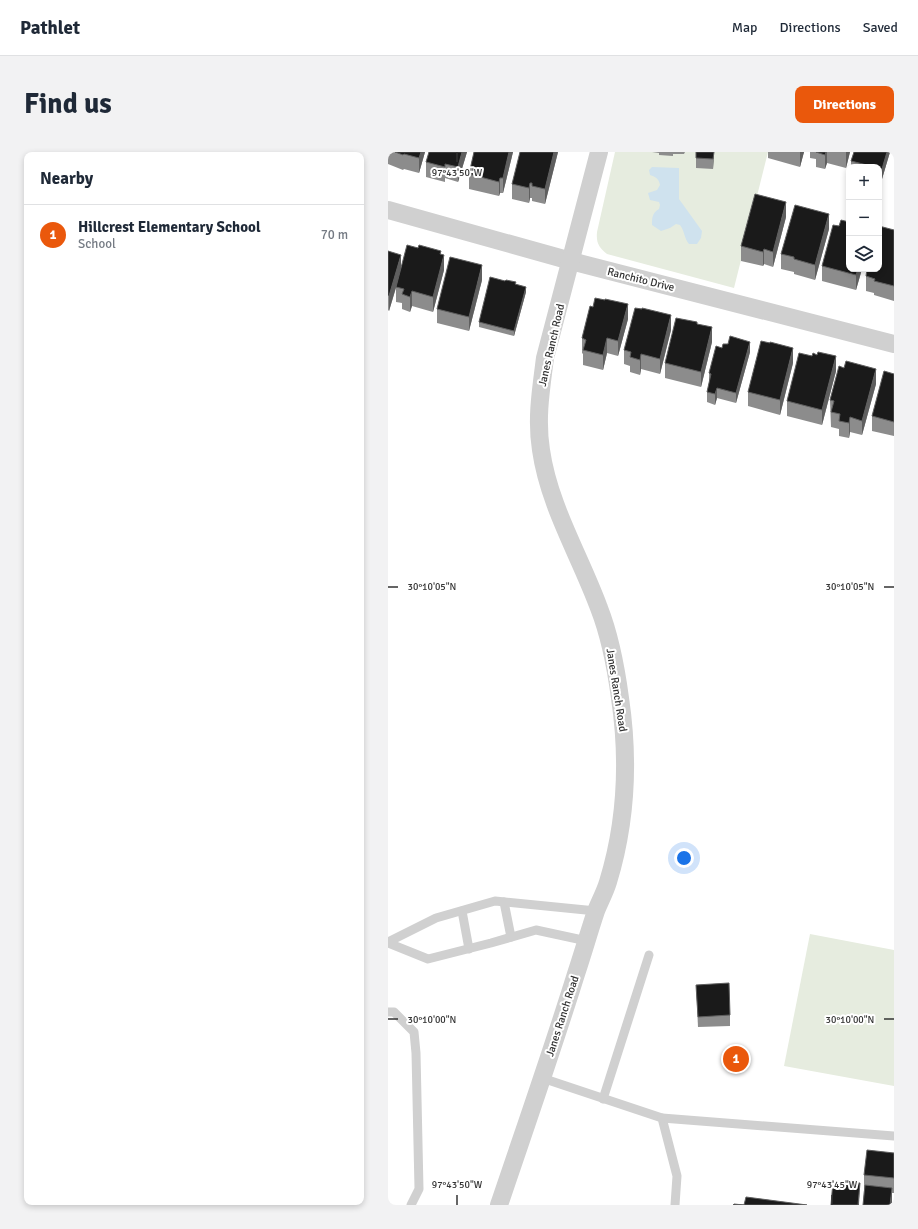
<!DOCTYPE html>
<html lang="en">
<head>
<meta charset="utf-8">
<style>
  :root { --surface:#fff; --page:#f2f2f3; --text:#1f2937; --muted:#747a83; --line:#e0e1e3; --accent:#ea580c }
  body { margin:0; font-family:Signika,sans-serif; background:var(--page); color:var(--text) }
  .controls { position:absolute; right:12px; top:12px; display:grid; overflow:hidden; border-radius:8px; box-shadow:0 2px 6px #0003 }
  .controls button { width:36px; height:36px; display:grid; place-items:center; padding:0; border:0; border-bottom:1px solid var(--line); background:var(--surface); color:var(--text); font:20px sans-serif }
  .you { position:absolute; left:296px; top:706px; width:14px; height:14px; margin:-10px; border:3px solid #fff; border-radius:50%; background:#1a73e8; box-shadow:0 0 0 6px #1a73e833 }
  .badge { display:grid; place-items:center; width:26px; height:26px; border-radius:50%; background:var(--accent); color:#fff; font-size:13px; font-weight:700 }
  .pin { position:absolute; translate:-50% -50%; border:2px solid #fff; box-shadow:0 1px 4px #0006 }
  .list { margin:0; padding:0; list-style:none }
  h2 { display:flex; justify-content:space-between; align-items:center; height:52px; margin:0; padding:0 16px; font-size:17px }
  h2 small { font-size:13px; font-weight:400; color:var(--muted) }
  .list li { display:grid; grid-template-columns:26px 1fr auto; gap:12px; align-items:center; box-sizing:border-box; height:60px; padding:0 16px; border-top:1px solid var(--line) }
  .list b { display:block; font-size:15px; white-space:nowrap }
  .list p { margin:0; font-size:13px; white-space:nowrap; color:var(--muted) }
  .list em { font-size:13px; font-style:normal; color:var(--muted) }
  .icon { flex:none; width:22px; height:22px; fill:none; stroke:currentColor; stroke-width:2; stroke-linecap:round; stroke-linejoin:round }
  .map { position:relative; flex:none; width:506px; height:1053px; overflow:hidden; border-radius:8px }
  header { display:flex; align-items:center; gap:24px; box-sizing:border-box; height:56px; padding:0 20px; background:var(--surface); border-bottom:1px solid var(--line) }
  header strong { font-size:19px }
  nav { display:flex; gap:22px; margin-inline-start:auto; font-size:14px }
  .intro { display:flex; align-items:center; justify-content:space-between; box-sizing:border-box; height:96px; padding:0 24px }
  h1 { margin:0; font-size:28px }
  .button { padding:10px 18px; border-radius:8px; background:var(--accent); color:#fff; font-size:14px; font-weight:700 }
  main { display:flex; gap:24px; padding:0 24px }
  aside { flex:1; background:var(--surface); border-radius:8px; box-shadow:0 2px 6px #0003 }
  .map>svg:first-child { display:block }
</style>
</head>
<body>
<header>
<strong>Pathlet</strong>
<nav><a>Map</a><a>Directions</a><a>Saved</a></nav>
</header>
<div class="intro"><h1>Find us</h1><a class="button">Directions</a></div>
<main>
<aside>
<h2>Nearby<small></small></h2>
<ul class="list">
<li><span class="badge">1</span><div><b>Hillcrest Elementary School</b><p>School</p></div><em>70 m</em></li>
</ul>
</aside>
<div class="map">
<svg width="506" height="1053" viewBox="0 0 506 1053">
  <rect width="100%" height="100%" fill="#fff"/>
  <g fill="#e6ecdf">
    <path d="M227,0H380L346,136L219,102C211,96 208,91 209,80Z"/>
    <polygon points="422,782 506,798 506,934 396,914"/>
  </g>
  <path fill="#cfe2ee" d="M264,15L291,16V47L314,79L313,86L309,92H301C296,86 297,80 292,73L288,72L282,76L273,79L264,73C264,66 264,61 271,57L272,53L271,50L262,48L260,41L269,38L272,33C271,27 268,25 262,23L261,18Z"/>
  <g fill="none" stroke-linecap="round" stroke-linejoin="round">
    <g stroke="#d0d0d0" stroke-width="9">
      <polyline points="116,750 123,785"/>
      <polyline points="74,759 81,797"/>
      <polyline points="0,790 48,766 107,749 208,759"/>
      <polyline points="0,791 40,807 103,791 148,778 199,789"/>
      <polyline points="0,860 6,860 26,880 28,901 31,1037 23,1053"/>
      <polyline points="154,926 274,966 289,1024 287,1053"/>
      <polyline points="215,947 261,803"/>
      <polyline points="274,966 506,984"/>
    </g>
    <g stroke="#d0d0d0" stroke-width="18">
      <polyline points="0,58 183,109 506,192"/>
      <path d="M111,1053C137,976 164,899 188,822C195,801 201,780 208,759C212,749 217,740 220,730C238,671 241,607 232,546C228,516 222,484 211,456C192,404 161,354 153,298C148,267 153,237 157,206L211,0"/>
    </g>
  </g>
  <g fill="#8c8c8c">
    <polygon points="0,0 37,0 31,21 16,17 15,18 0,12"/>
    <polygon points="41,0 79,0 70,30 57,26 57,30 38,25 38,10"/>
    <polygon points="86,0 125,0 115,41 112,41 111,44 81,37 81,22"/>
    <polygon points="170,0 157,52 144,49 144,46 142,46 141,51 124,47 124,32"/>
    <polygon points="264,0 297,0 296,2 285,2 285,4 271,3 271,1"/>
    <polygon points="326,0 325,17 308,16 308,6"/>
    <polygon points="380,0 416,0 412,15 380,6"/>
    <polygon points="422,0 462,0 458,16 439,11 437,17 428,15 428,7 422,6"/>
    <polygon points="466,0 502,0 494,27 491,26 491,15 463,15 463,9"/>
    <polygon points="398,65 385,115 376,112 375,114 353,109 353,94"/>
    <polygon points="441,77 427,128 406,122 406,120 393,117 393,102"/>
    <polygon points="506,78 506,149 486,143 486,141 478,139 478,124"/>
    <polygon points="0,99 13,116 53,102 56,118 45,160 24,154 22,160 14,157 14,151 8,150 8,136 1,159 0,158"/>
    <polygon points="434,114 461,117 474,117 468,138 434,129"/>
    <polygon points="94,128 81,179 49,171 49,157"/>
    <polygon points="128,132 138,140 126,184 91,175 91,170"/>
    <polygon points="205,155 240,167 230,204 219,201 215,218 195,213 195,202 194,201 194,186"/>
    <polygon points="309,172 324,190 313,235 277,226 277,211"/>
    <polygon points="283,178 272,222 253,217 252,223 242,220 242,214 236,212 236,198"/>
    <polygon points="334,196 362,200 348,251 329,246 327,253 319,250 319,240 321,231 321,221"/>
    <polygon points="424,204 448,219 434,273 399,264 399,249"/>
    <polygon points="405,211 392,263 360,254 360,240"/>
    <polygon points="506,222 506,284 484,279 484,264"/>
    <polygon points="488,232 474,283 462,280 461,286 451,284 451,277 443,275 442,248"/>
    <polygon points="308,833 342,863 342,874 310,875"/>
    <polygon points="506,1001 506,1041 504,1041 504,1053 475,1053 476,1038 476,1023"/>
  </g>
  <g fill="#5f5f5f">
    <polygon points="33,0 37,0 31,21 31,6"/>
    <polygon points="74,0 79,0 70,30 70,15"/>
    <polygon points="121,0 125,0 115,41 115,26"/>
    <polygon points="166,0 170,0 157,52 157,37"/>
    <polygon points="326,0 325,17 325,7"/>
    <polygon points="412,0 416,0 412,15"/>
    <polygon points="438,0 439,0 439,11 437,17 437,3"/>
    <polygon points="458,0 462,0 458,16"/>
    <polygon points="499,0 502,0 494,27 494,17"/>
    <polygon points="112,26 112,41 111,44 111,30"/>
    <polygon points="142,31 142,46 141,51 141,36"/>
    <polygon points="398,50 398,65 385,115 385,100"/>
    <polygon points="441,62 441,77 427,128 427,113"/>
    <polygon points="376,97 376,112 375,114 375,100"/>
    <polygon points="53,99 53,113 56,103 56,118 45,160 45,145"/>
    <polygon points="13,103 13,118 1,159 1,144"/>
    <polygon points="94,113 94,128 81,179 81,165"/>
    <polygon points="470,117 474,117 468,138 468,123"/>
    <polygon points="138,135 138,140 126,184 126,179"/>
    <polygon points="24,139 24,154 22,160 22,145"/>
    <polygon points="240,152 240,167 230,204 230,189"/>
    <polygon points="283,163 283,178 272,222 272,207"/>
    <polygon points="324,175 324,190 313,235 313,220"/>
    <polygon points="219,186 219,201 215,218 215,203"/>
    <polygon points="362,190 362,200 348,251 348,241"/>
    <polygon points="405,196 405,211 392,263 392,248"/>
    <polygon points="253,202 253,217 252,223 252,208"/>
    <polygon points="448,204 448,219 434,273 434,258"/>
    <polygon points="488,217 488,232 474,283 474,269"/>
    <polygon points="329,236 329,246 327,253 327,242"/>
    <polygon points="462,265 462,280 461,286 461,271"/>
    <polygon points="472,1031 471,1053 470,1053"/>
    <polygon points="504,1036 504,1053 502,1053"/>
  </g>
  <g fill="#1a1a1a" stroke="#5f5f5f">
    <polygon points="7,0 33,0 31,6 16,2 15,3"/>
    <polygon points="41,0 74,0 70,15 57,12 57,15 38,10"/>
    <polygon points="86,0 121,0 115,26 112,26 111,30 81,22"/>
    <polygon points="132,0 166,0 157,37 144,34 144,31 142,31 141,36 124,32"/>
    <polygon points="308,0 326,0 325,7 308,6"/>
    <polygon points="428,0 438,0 437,3"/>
    <polygon points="466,0 499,0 494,17 491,16 491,15 478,15 479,13 463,9"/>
    <polygon points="367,42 398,50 385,100 376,97 375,100 353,94"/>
    <polygon points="407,53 441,62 427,113 406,107 406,105 393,102"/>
    <polygon points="453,68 461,70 461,117 470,117 468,123 434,114 445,73 451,74"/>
    <polygon points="491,74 506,78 506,134 486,129 487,127 478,124 479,117 491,117"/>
    <polygon points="19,93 30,96 31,93 53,99 52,102 56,103 45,145 24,139 22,145 14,142 16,137 8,135"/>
    <polygon points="0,99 13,103 1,144 0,143"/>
    <polygon points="62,105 94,113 81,165 49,157"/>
    <polygon points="102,125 117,129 118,128 128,130 127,132 138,135 126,179 91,170"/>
    <polygon points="207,146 217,148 217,147 240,152 230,189 219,186 215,203 195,198 198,188 194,186 202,154 205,155"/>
    <polygon points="247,156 254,157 254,156 283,163 272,207 253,202 252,208 242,205 243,200 236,198"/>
    <polygon points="288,166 309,170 309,172 324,175 313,220 277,211"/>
    <polygon points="342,184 362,190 348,241 329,236 327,242 319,240 323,222 321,221 328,194 334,196 335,192 340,192"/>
    <polygon points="373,189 382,191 382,190 405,196 392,248 360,240"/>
    <polygon points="430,200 448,204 434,258 399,249 411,201 424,204 425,201 429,203"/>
    <polygon points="458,209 488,217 474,269 462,265 461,271 451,269 452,262 443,260 446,249 442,248 451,214 456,216"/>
    <polygon points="496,219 506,222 506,270 484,264"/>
    <polygon points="341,831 342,863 310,865 308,833"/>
    <polygon points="479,998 506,1001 506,1026 476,1023"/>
    <polygon points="445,1029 472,1031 470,1053 443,1053"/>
    <polygon points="477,1033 504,1036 502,1053 475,1053"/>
    <polygon points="358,1045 419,1053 356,1053"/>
    <polygon points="346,1052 356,1053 345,1053"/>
  </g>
  <path fill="none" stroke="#333" stroke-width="1.5" d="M69,0V10M0,435H10M496,435H506M0,867H10M496,867H506M69,1043V1053M444,1043V1053"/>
  <g text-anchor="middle" stroke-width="4" stroke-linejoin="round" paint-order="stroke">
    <g font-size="11" fill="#333" stroke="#fff">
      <text transform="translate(253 127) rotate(14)" y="4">Ranchito Drive</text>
      <text transform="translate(163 193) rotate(-77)" y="4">Janes Ranch Road</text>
      <text transform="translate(229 538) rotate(81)" y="4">Janes Ranch Road</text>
      <text transform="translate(174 864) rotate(-72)" y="4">Janes Ranch Road</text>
    </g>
  </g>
  <g font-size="10" text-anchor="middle" fill="#333" stroke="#fff" stroke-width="4" stroke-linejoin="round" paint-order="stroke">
    <text x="69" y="24">97°43'50"W</text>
    <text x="44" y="438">30°10'05"N</text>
    <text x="462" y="438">30°10'05"N</text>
    <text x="44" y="871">30°10'00"N</text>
    <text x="462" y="871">30°10'00"N</text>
    <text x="69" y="1036">97°43'50"W</text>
    <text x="444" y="1036">97°43'45"W</text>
  </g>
</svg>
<div class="controls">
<button>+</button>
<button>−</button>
<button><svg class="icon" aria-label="layers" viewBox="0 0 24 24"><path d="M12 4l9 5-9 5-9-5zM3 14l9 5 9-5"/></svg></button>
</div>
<div class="you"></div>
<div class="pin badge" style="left:348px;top:907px">1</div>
</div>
</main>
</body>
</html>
